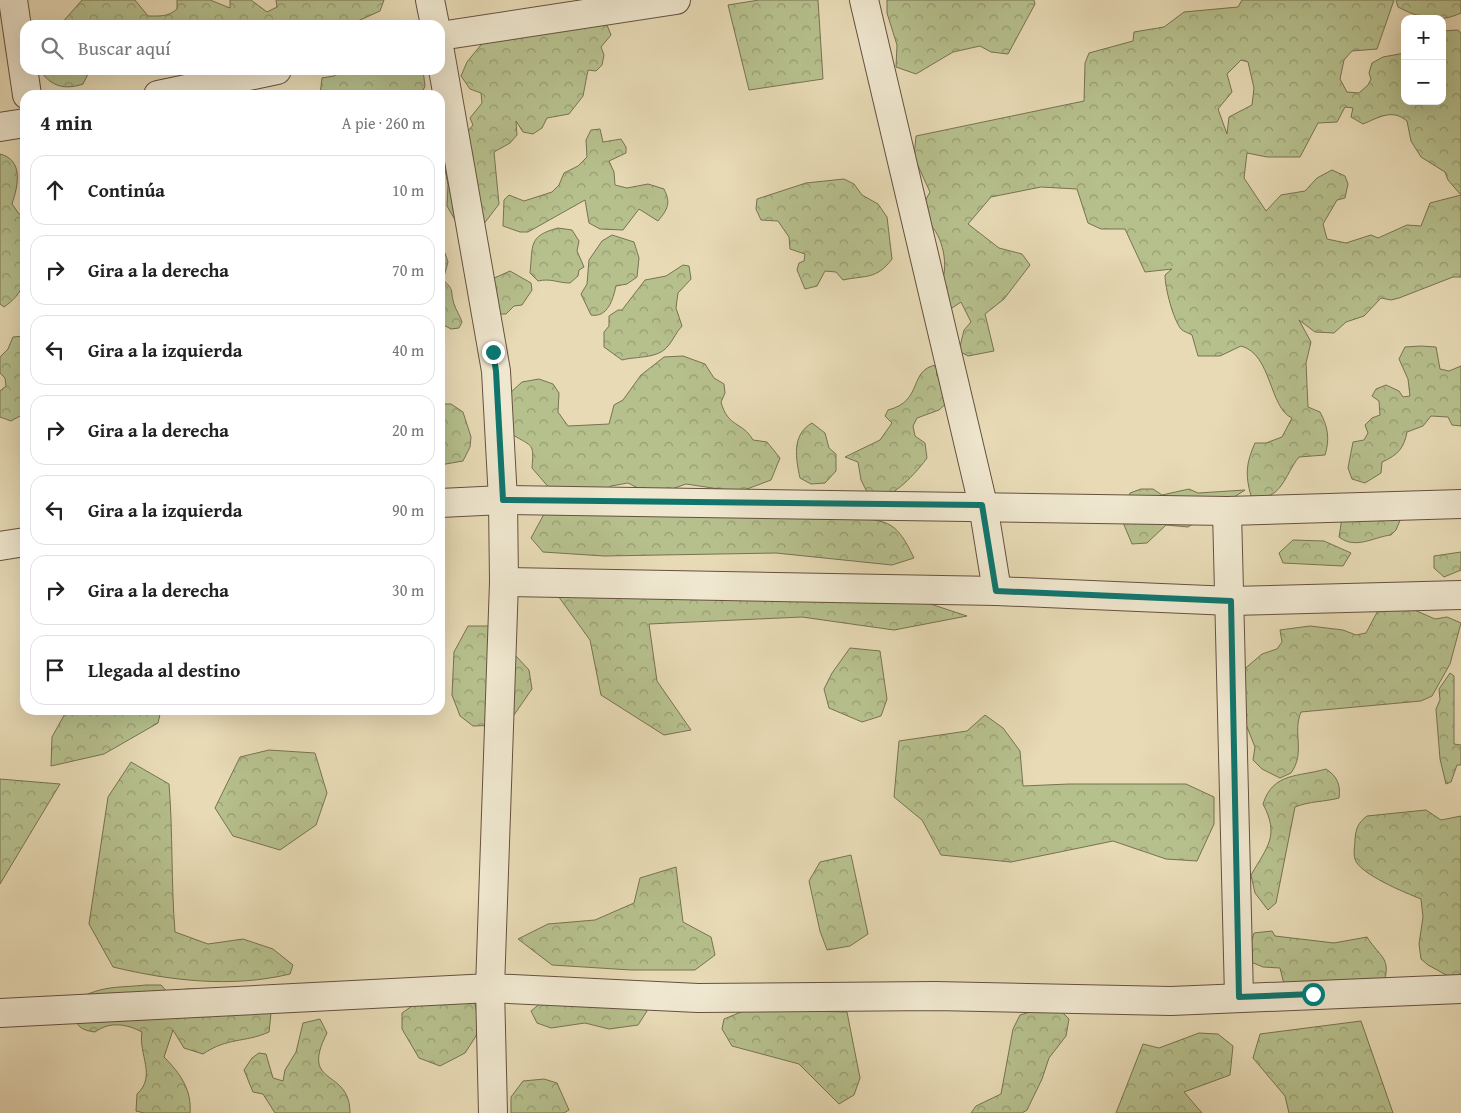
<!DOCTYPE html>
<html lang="es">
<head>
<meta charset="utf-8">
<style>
  :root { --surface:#fff; --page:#f6f6f6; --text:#222; --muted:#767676; --line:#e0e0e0 }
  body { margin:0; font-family:"Gentium Book Plus",serif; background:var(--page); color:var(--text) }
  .controls { position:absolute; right:15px; top:15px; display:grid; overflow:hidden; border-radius:10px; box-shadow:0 5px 20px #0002 }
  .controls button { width:45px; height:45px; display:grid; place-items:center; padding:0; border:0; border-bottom:1px solid var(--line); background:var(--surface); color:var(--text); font:25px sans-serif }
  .stop { position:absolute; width:15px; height:15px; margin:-11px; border:4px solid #0f766e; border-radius:50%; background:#fff }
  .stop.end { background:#0f766e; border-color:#fff; box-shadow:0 1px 5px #0008 }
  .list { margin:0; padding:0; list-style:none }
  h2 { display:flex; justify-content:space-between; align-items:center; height:65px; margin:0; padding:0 20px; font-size:21px }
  h2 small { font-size:16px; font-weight:400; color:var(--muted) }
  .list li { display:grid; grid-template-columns:32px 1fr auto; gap:15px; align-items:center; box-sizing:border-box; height:70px; margin:0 10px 10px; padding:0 10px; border:1px solid var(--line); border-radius:15px }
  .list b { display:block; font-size:19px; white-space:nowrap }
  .list em { font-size:16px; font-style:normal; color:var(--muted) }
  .icon { flex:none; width:28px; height:28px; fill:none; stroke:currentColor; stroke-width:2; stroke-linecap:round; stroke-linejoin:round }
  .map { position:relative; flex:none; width:1461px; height:1113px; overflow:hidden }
  .search { position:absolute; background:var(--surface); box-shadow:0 5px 20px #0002; left:20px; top:20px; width:425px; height:55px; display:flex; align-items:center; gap:12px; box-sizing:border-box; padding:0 18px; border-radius:15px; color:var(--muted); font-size:19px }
  .panel { position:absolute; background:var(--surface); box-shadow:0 5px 20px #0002; left:20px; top:90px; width:425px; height:625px; border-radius:15px }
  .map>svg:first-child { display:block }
</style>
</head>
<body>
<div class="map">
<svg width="1461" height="1113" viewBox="0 0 1461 1113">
  <defs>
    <pattern id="forest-crowns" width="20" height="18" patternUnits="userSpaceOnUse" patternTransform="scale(1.25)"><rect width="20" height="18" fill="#b6c08d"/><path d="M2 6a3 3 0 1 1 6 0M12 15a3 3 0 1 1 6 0" fill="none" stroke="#959c72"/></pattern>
  </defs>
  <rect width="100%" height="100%" fill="#e7dab5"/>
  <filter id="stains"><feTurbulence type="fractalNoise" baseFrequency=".004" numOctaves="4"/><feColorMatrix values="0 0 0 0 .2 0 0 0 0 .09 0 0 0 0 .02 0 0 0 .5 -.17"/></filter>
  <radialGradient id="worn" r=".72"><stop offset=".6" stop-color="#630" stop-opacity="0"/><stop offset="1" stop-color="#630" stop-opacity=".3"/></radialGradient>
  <g fill="url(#forest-crowns)" stroke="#787252" fill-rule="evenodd">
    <path d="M82,0H135L148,16C160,16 168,17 177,9V0H210L230,8V0H251L267,12L277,7L276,0H384L380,11L349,25H60Z"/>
    <polygon points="759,0 818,0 823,79 749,90 728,5"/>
    <polygon points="887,0 1034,0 1035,4 1008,54 991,52 980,46 953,52 916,74 896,67 897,45 887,13"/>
    <path d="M1242,0H1394L1377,49L1352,51L1344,60L1340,79L1347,92L1359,93L1368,85L1371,79L1369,73L1372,63L1383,57L1405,53V101H1442V31L1458,30L1461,33V277H1453L1399,298L1391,300L1381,298L1364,316L1346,322L1334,333L1315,332L1299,320L1311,342L1306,363L1308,407L1320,412C1328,427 1330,439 1325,455L1299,457C1284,475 1282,503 1251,496C1245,475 1246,463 1255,443H1266L1282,437L1292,418C1269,408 1272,354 1241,346L1220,356H1198L1192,335C1189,333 1184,332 1181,329C1173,319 1165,288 1165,275L1172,269L1145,272L1125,229H1101L1088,223L1077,189L1041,187L991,197L968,224L999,248L1022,254L1030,265L1004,299L985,314L994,351L968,356L959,351L964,330L971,322L961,302L946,312L940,285C950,269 943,234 928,223L924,203L930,192L914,157L916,136L1084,101L1085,63L1089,53L1133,41L1134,32L1164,27L1184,12L1238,7ZM1241,60L1248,62L1254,88L1252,105L1229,117L1227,134L1218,109L1232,92L1227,74ZM1345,107L1353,108L1351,117L1363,124C1378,118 1392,108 1407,121L1411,141L1421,157L1445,172L1448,180L1461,195L1430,203L1421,226L1407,225L1378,238L1371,235L1346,243L1327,239L1323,224L1337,200L1345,198L1348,184L1345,176L1332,170L1317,178L1305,191L1281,195L1266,211L1244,178L1247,153L1267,157H1300L1318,123L1337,122Z"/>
    <path d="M1396,0H1461V13C1437,24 1420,18 1398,7Z"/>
    <polygon points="605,20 611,35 601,47 604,55 602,65 596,71 588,70 583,96 569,114 547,118 542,128 533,134 523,132 516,121 517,135 510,143 494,152 499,204 480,229 462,232 447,206 448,185 445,169 447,157 473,125 470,118 482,103 481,93 470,89 461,76 467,62 489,35"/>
    <path d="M40,70H90L83,84C65,90 51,87 40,70Z"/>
    <polygon points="341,70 423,70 425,86 421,95 320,95 322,78 334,76"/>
    <path d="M600,129L603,142L621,139L626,147V153L609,161L614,172L615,185L627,188L648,184L664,189C671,203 668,209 658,221L639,209L623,230L600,229L589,223L585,200L528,232H520L503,226L504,200L509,195L524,201L552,192L559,185L564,173L578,166L587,157L586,140L591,130Z"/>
    <path d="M0,154C24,160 18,186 12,204L19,214L25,218V252L23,255C29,278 23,294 4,307L0,304Z"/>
    <path d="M844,179L854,184L862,195L878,204L887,217L892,259C876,280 866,275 843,280L836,272L825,271L817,286L805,289L797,270L799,263L804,261L805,254L790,249L789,237L778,221L761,220L756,209L757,199L806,183Z"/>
    <path d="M558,228L572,230L579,241L577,251L584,267L579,270L578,276L570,283C558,283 551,278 538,281L530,273C533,245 528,236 558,228Z"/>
    <path d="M612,235L634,242L639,258L637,277L627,284L616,286C613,299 608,318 591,315L581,294L587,284L589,260L602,241Z"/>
    <path d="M440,251L445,253L448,262L443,280C455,290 450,291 454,304C456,310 460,316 462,322L459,328L451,329L440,323Z"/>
    <path d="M683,265L689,266L691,279L678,293L677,300L676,308L682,326C676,332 674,339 668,346C658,359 637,356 622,360L604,347V332L609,326V316L618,310H622L645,280L666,276Z"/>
    <polygon points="510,271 531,283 532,290 522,305 514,306 506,314 499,314 492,279"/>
    <polygon points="25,336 25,418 20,416 11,421 0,417 0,391 6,386 5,378 0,373 0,357 8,349 13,337"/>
    <path d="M1421,346L1436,347L1440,369L1449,371L1461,366V426L1452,425L1448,417L1431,416L1423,426L1407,432C1404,448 1398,455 1382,462L1381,473L1365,483L1352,479L1348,468L1353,442L1364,440L1368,433L1365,425L1372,418L1380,415L1379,401L1372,396L1376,389L1386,385L1399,391L1403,397L1410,396L1408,379L1399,359L1405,347Z"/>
    <path d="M683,356L705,364L714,378L724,384L725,393L721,402C728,428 742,421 753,440L767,442L780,458L771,480L739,492L686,484L672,489L648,493L628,483L611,486L601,494L551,490L532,468C534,443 533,447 513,435L510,393L522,382L539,379L553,384L559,393L558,412L568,426L609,424L614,405L623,400L641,375L664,357Z"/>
    <path d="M936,365L937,376L942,375L952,398L939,410L917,418L913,426L915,436L925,443L927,458C920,468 896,496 883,495C878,495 872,493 867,492L861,480L858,462L845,457L880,440L892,423L885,416L888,410C924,401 908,370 936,365Z"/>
    <polygon points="440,404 451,404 463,412 471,437 470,447 463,461 440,465"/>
    <path d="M812,423L825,433L829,448L836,454V471L825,483L811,484L800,478C796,459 791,435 812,423Z"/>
    <polygon points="1141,489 1153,489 1162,495 1189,489 1198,493 1245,490 1188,527 1166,525 1147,543 1132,544 1122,520 1130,493"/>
    <path d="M550,503L844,515C887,523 894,516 914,558L892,565L776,553L604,556L543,552L531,538Z"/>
    <path d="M1342,518H1401L1396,530L1391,535C1373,537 1356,550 1339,537Z"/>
    <polygon points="1293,540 1324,541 1351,553 1343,566 1283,563 1279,553"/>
    <polygon points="1461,552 1461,570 1444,577 1434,568 1434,556"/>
    <polygon points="553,589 903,595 967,616 894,630 802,617 649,624 657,681 691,730 664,735 601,695 590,640"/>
    <path d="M1383,601L1403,605L1435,619L1447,617L1461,623L1450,664L1432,696L1421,701L1301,712C1292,733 1306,752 1291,773L1280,778L1262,769L1253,760L1255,747L1241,712L1245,692L1241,672L1262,654L1277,649L1282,642L1280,630L1310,626L1343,630L1356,635L1366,633Z"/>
    <polygon points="468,626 488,626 529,670 532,689 507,725 473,726 460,716 452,695 454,652"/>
    <polygon points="850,648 880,651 887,699 881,716 862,722 829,708 824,689 832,673"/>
    <polygon points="1450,673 1454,676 1454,744 1461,745 1461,765 1457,765 1451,782 1446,784 1440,759 1436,709 1440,700 1439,689"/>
    <polygon points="67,710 161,710 158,723 104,754 51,766 52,737"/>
    <polygon points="985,715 1003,728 1020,751 1023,786 1069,784 1186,784 1214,797 1214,824 1197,861 1166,859 1113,841 1011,862 941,855 922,820 894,797 899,741 967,731"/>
    <polygon points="269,750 315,753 327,793 316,825 280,850 233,836 215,808 240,757"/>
    <path d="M131,762L169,784C173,833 171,883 175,932L208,944L243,939L273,949L293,965L290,974C232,988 171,981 113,967L89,924L108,797Z"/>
    <path d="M1326,769C1337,776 1341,785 1339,798C1324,802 1310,801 1295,807L1276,903L1268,910L1255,893L1251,875C1267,847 1280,836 1263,804C1273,772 1299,777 1326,769Z"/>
    <polygon points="0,779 60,784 0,884"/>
    <path d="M1426,810L1441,820L1461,816V983L1428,965L1421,959L1419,944L1423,917L1421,899C1406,893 1359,874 1355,859C1353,853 1355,845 1355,839C1356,828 1358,823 1367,816Z"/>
    <polygon points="851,855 868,934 850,946 827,950 820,931 809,881 820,862"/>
    <polygon points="676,867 683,922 711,937 715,955 695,970 631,970 552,965 518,939 548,924 595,920 634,903 640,878"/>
    <path d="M1272,931L1275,936L1334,943L1367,937C1381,959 1392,957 1383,986L1285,988L1280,968L1263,967L1246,960L1254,933Z"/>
    <path d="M146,985H161L169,994L178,997L185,989H201L271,1013L269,1032C244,1043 228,1037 203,1054L184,1048L173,1030L164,1057C180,1073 192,1090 190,1113H144L136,1111L137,1094C157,1076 138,1054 142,1032C127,1024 110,1021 95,1032C70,1029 75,1016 81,997C107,985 119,988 146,985Z"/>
    <polygon points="462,994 475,1004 479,1023 476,1036 465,1053 440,1066 419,1058 402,1029 402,1013 422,999"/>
    <polygon points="547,998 639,1004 647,1011 638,1025 609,1029 585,1023 551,1028 537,1023 531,1011"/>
    <polygon points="1047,1007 1063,1013 1069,1019 1066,1036 1049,1058 1042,1079 1027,1110 1022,1113 971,1113 976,1106 1001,1094 1013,1029 1020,1015"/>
    <polygon points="746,1010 847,1012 860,1078 854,1095 839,1104 799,1064 732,1046 722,1029 724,1019"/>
    <path d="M320,1019L327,1033C299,1088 350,1067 350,1113H275L263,1094L253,1092L244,1070L252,1058L259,1053L266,1054L273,1078L283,1081L285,1070L296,1052L303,1023Z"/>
    <polygon points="1361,1021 1393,1113 1289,1113 1285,1096 1253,1058 1260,1034"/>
    <polygon points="1199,1033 1218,1034 1233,1046 1230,1075 1184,1092 1202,1113 1116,1113 1143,1044 1159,1048"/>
    <polygon points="544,1079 557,1083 569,1110 564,1113 511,1113 511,1097 523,1081"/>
  </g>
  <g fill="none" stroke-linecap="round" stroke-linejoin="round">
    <defs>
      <g id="minor">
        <polyline points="13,0 27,95"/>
        <polyline points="430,0 435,25"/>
        <polyline points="864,0 983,505 997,591"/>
        <polyline points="440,36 676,0"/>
        <polyline points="440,52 496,371 503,500 504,582 490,988 493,1113"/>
        <polyline points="158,95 277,70"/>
        <polyline points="0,127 25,123"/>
        <polyline points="440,503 503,500 1227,511 1461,504"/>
        <polyline points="1227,511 1239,997"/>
        <polyline points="0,546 25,542"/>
        <polyline points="504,582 997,591 1231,601 1461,595"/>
        <polyline points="0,1013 490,988 698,998 935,996 1171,1001 1461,989"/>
      </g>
    </defs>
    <use href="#minor" stroke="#66513f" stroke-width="30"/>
    <use href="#minor" stroke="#efe7cf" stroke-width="28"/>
  </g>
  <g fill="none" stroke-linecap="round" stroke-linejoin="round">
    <polyline stroke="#0f766e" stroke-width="6" points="493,352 496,371 503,500 982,505 996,591 1231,601 1239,997 1313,994"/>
  </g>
  <rect width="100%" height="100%" filter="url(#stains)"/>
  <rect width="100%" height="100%" fill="url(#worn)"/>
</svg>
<div class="controls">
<button>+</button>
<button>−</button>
</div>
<div class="stop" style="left:1313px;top:994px"></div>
<div class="stop end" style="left:493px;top:352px"></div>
<div class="search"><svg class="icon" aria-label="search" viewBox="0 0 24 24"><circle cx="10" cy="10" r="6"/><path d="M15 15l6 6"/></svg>Buscar aquí</div>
<section class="panel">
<h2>4 min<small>A pie · 260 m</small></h2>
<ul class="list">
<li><svg class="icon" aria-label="ahead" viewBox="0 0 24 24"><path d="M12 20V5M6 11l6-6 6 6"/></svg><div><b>Continúa</b></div><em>10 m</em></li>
<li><svg class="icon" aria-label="right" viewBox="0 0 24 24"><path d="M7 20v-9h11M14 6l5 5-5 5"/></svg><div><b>Gira a la derecha</b></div><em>70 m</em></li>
<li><svg class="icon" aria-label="left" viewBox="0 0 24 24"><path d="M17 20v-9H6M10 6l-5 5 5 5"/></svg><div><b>Gira a la izquierda</b></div><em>40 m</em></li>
<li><svg class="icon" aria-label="right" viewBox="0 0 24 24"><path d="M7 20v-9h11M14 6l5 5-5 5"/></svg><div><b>Gira a la derecha</b></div><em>20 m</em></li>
<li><svg class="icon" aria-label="left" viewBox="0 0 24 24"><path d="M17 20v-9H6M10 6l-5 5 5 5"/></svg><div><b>Gira a la izquierda</b></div><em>90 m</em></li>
<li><svg class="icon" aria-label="right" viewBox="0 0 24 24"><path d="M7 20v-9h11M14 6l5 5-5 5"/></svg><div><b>Gira a la derecha</b></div><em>30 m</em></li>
<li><svg class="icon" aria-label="arrive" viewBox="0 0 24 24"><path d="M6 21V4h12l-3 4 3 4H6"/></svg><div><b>Llegada al destino</b></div></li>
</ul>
</section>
</div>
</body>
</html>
